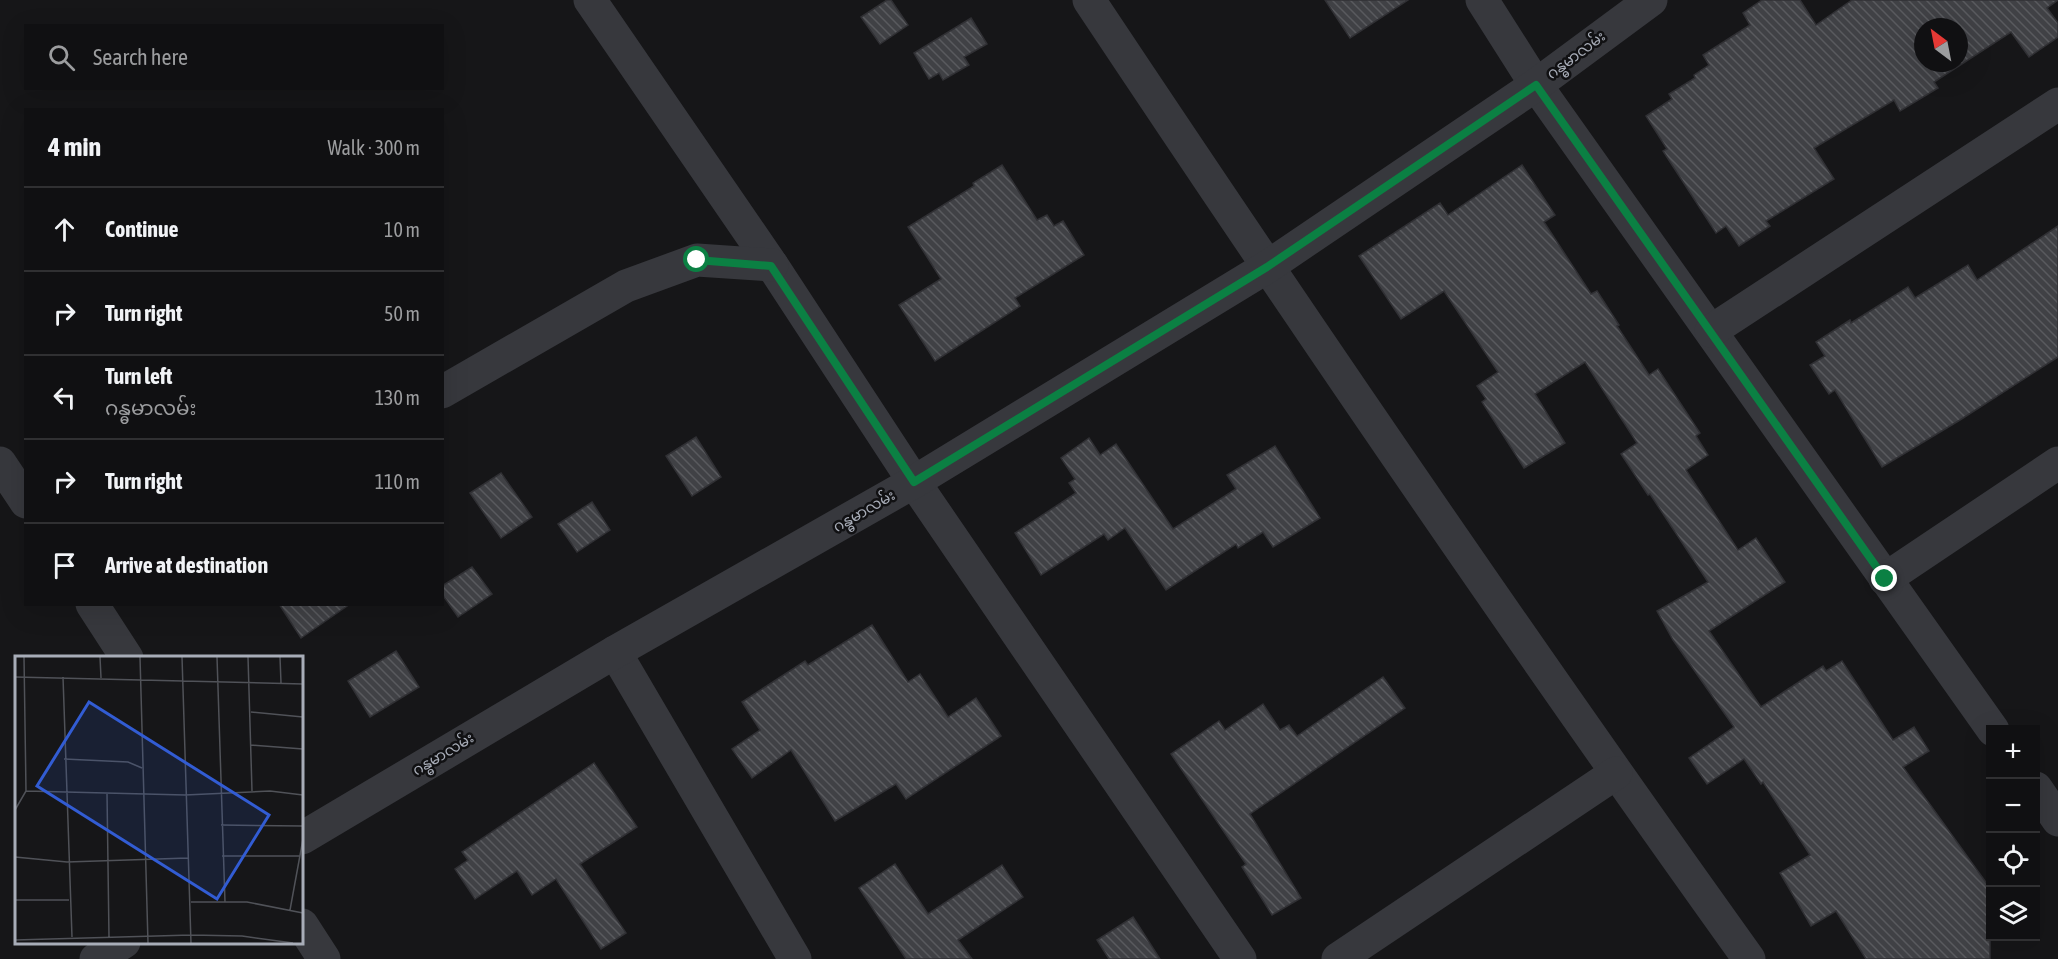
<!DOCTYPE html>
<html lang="en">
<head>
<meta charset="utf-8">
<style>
  :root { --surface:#101012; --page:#19191b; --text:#f1f3f6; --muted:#9c9d9f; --line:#303032 }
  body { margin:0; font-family:"Asap Condensed","Noto Sans Myanmar",sans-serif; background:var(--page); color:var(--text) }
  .controls { position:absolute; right:18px; bottom:18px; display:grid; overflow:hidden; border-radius:0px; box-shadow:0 6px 24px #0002 }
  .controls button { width:54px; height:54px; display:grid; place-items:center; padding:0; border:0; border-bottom:2px solid var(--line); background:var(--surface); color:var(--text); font:30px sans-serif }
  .compass { position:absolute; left:1914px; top:18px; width:54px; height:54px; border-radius:50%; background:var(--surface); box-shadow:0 6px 24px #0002; rotate:328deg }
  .stop { position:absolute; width:18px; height:18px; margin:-14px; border:4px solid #0b8043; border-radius:50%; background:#fff }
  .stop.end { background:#0b8043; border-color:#fff; box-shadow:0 2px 6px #0008 }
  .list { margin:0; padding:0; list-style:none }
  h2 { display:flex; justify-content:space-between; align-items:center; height:78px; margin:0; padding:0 24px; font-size:26px }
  h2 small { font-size:20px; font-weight:400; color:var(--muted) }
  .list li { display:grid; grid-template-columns:39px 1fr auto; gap:18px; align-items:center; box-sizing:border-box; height:84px; padding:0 24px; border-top:2px solid var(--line) }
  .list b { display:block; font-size:22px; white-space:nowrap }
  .list p { margin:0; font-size:20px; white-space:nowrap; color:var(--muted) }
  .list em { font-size:20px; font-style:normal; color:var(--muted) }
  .icon { flex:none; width:33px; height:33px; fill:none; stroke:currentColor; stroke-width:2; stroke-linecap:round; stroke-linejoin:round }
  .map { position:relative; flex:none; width:2058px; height:959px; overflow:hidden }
  .search { position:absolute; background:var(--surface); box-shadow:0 6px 24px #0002; left:24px; top:24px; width:420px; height:66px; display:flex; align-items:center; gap:15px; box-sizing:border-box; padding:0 21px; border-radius:0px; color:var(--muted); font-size:22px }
  .panel { position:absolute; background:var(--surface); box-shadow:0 6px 24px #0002; left:24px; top:108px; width:420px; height:498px; border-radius:0px }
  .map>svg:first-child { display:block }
</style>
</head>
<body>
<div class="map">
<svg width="2058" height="959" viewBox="0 0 2058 959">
  <defs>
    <pattern id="building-back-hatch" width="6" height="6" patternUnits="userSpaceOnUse" patternTransform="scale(1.5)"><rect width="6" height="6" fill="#404145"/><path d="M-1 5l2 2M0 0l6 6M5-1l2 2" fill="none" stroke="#595a5e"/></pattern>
  </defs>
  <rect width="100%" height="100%" fill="#161618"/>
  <g fill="url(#building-back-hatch)" stroke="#303034" stroke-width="1.5" fill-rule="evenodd">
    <polygon points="887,0 891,0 908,25 880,44 861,17"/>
    <polygon points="1325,0 1408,0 1350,38"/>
    <path d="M1762,0H1800L1816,25L1852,0H2058L2047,8L2058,23V37L2029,57L2011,32L1934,82L1938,88L1900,111L1894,100L1814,148L1834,179L1766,221L1770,226L1739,246L1726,226L1716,233L1663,151L1667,149L1646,116L1672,99L1669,94L1695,78L1694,75L1709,65L1703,55L1750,25L1743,13ZM1923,27H1959V63H1923Z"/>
    <polygon points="971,18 987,44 964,57 969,65 943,80 939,73 929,79 914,53"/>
    <polygon points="1002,165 1037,220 1047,215 1054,226 1063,221 1084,255 1015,298 1020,306 935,361 899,305 941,279 908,227 974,186 973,183"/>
    <polygon points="1522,165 1555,215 1544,222 1591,294 1597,291 1619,325 1617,326 1649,375 1658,369 1700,433 1696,436 1708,455 1686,470 1738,550 1756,538 1785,582 1709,631 1761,707 1823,666 1826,671 1842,661 1893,740 1914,727 1929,751 1903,767 1990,888 1990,959 1866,959 1836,911 1811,926 1780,873 1810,855 1763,782 1761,784 1744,759 1707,784 1689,758 1734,727 1673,640 1657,611 1708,582 1650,494 1648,495 1621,454 1637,443 1585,362 1535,394 1565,443 1524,468 1482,402 1486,399 1477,386 1498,372 1444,291 1401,319 1359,256 1440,203 1448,215"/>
    <polygon points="2058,226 2058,357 1960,420 1882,467 1835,390 1829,394 1810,365 1825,356 1816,342 1850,320 1851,323 1908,287 1915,298 1968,265 1977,280"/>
    <polygon points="696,437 721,477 692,496 666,456"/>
    <polygon points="1089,438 1100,455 1116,444 1173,529 1236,489 1227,475 1275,446 1320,518 1273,547 1263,532 1238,548 1236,544 1166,590 1125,528 1108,540 1104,534 1041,575 1015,533 1076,493 1069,483 1075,479 1061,458"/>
    <polygon points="501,473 532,517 501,538 470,493"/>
    <polygon points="592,502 610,530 577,552 558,524"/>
    <polygon points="472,567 492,594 458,617 442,594 442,586"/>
    <polygon points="279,604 350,604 301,638"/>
    <polygon points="872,625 908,682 920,674 948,717 976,698 1001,736 906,799 896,784 835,821 791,750 752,778 732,749 760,730 742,702 805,661 808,665"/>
    <polygon points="396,651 419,687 370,717 348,681"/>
    <polygon points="1383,677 1405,708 1250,814 1301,898 1272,915 1242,867 1246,864 1171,754 1219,721 1225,730 1263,704 1280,730 1289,725 1297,736"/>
    <polygon points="594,763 637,827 580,864 626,933 601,949 556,879 532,895 517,871 475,899 455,869 468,860 462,852"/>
    <polygon points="895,864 928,914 1002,865 1023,897 958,940 972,959 906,959 859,888"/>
    <polygon points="1133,917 1160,959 1109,959 1097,940"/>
  </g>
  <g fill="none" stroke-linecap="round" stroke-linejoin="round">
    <g stroke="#37383d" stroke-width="33">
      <polyline points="590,0 772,265 914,482 1240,959"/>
      <path d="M1089,0C1304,323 1523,644 1749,959"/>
      <polyline points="1482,0 1536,85 1993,730"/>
      <polyline points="1711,331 2058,104"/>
      <polyline points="442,392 626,286 697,260 772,265"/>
      <polyline points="0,463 26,502"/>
      <polyline points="1885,579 2058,463"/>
      <polyline points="92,604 127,658"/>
      <polyline points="615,652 795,959"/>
      <polyline points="2036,788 2058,820"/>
      <polyline points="302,838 615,652 914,482 1267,267 1536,85 1651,0"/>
      <polyline points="302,925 324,959"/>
      <polyline points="96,959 124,942"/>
      <polyline points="1338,959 1616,773"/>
    </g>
  </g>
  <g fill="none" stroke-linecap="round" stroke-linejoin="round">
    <polyline stroke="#0b8043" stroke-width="8" points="697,260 771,266 914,482 1267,267 1536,85 1885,579"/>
  </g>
  <g text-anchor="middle" stroke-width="5" stroke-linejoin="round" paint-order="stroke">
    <g font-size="15" fill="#a8adb8" stroke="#111113">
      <text transform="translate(1576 55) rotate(-37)" y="5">ဂန္ဓမာလမ်း</text>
      <text transform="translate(864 511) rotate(-30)" y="5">ဂန္ဓမာလမ်း</text>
      <text transform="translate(443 754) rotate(-31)" y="5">ဂန္ဓမာလမ်း</text>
    </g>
  </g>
  <g transform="translate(15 656)">
    <rect width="288" height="288" fill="#161618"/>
    <path fill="none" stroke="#505258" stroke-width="1.5" d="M85,1L86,22M125,1L133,287M167,1L176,287M202,1L210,246M233,1L237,135M265,1L266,27M0,21L288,28M48,21L57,281M236,56L288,61M236,89L288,93M49,103L113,106L127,112M11,135L170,139L255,135L288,139M92,137L94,281M0,154L11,135L9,1M206,169L288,170M207,200H285M0,201L52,206L173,202M0,244H54M176,246H232L288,257M275,254L288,183M0,284L176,279L227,280L278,287"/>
    <path fill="#325cd3" fill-opacity="0.15" stroke="#325cd3" stroke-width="3" d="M74,46L254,159L202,243L22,130Z"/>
    <rect width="288" height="288" fill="none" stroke="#a8adb8" stroke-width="3"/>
  </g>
</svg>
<div class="controls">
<button>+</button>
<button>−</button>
<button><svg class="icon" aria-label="locate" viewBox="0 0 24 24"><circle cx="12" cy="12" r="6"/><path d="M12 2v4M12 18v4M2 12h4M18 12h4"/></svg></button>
<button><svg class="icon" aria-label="layers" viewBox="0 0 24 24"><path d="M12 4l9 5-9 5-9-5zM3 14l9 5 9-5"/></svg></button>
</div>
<svg class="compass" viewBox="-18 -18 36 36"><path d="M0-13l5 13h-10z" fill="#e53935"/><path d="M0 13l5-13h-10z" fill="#9c9d9f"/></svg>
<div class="stop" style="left:697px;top:260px"></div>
<div class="stop end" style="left:1885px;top:579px"></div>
<div class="search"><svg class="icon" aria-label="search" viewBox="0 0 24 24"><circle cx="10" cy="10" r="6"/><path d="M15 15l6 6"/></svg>Search here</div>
<section class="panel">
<h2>4 min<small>Walk · 300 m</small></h2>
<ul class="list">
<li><svg class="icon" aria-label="ahead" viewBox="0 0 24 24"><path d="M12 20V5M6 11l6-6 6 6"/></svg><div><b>Continue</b></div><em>10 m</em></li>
<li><svg class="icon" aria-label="right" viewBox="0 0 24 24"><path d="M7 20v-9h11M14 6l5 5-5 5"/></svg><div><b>Turn right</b></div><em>50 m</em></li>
<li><svg class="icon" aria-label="left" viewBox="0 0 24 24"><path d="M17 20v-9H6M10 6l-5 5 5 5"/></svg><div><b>Turn left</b><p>ဂန္ဓမာလမ်း</p></div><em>130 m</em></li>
<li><svg class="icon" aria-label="right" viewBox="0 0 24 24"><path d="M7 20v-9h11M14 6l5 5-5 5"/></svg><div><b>Turn right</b></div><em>110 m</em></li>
<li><svg class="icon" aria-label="arrive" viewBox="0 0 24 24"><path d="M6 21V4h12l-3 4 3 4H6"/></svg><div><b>Arrive at destination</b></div></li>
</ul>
</section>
</div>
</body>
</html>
